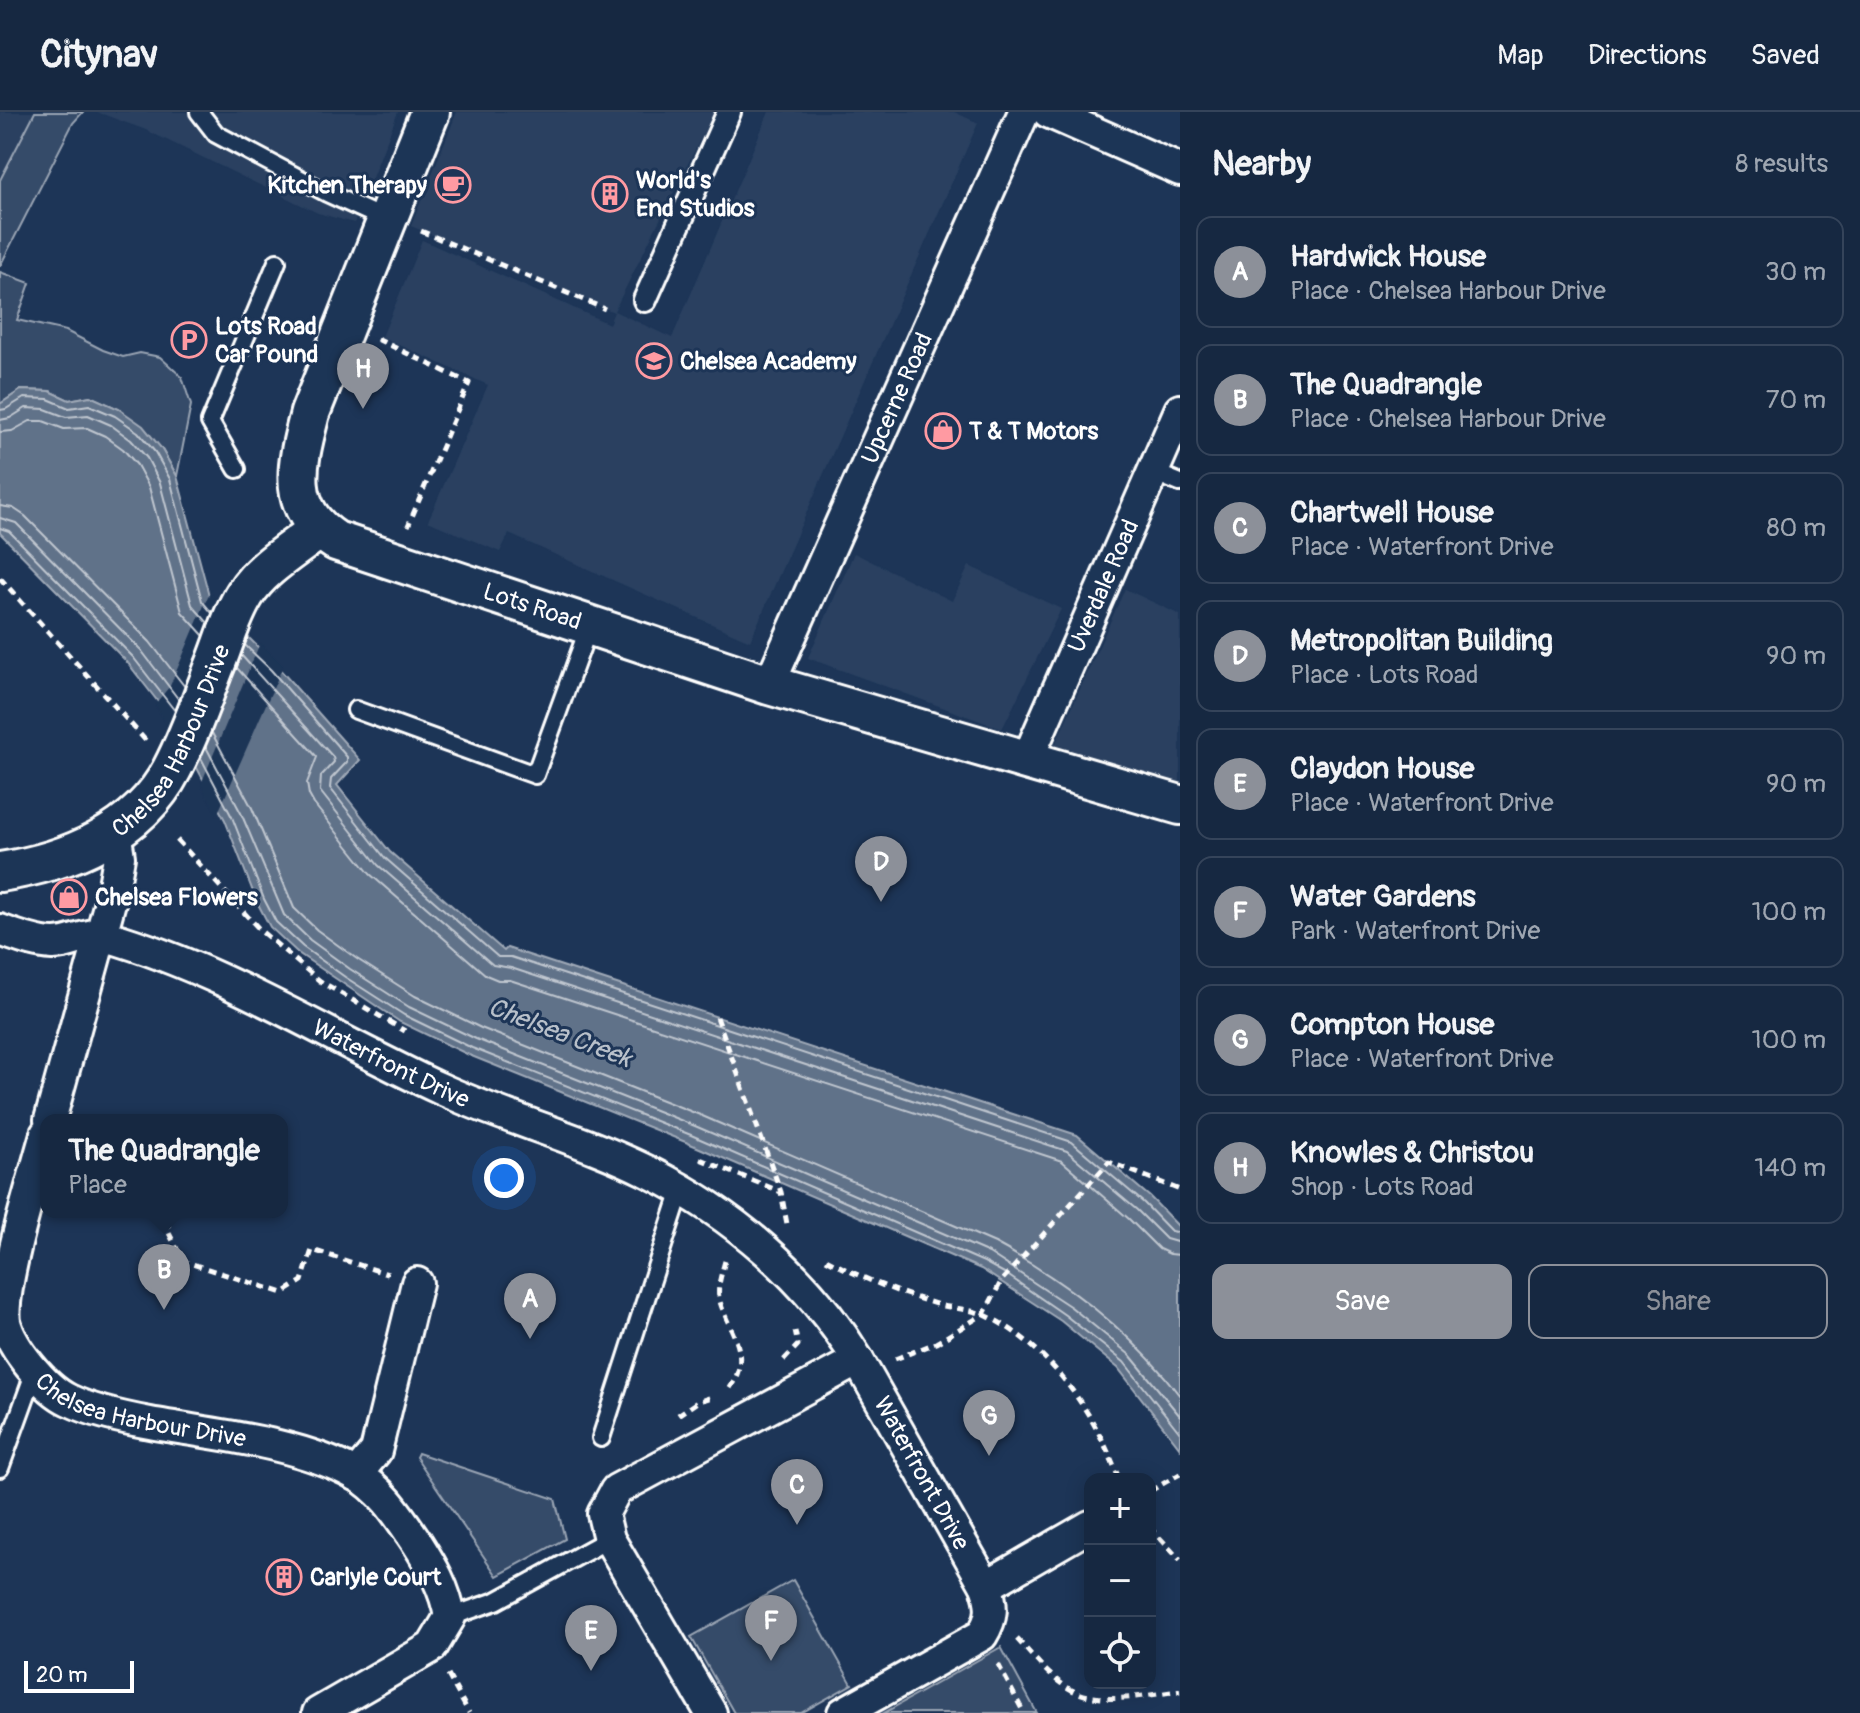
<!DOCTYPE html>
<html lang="en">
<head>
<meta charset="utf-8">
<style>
  :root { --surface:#162841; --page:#1f3048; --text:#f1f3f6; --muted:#9ea6b1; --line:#35445a; --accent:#8c9099 }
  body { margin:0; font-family:Pangolin,sans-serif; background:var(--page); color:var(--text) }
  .controls { position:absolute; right:24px; bottom:24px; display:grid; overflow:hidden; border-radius:16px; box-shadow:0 4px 20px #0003 }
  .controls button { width:72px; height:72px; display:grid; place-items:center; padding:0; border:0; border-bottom:2px solid var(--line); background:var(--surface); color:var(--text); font:40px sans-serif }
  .scale { position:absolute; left:24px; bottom:20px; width:110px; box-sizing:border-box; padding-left:8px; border:4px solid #fff; border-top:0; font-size:22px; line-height:28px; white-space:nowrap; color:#fff; -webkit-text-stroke:6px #1d3557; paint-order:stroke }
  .you { position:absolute; left:504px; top:1066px; width:28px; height:28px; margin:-20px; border:6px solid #fff; border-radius:50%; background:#1a73e8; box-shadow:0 0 0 12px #1a73e833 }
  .badge { display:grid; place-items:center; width:52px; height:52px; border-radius:50%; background:var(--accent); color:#fff; font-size:26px; font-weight:700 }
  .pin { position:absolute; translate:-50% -66px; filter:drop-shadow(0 2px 4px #0008) }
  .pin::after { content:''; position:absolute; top:42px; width:28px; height:24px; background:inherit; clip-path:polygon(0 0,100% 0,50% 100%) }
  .popup { position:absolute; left:40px; top:1002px; width:248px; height:104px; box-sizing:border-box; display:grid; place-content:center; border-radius:16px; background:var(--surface); filter:drop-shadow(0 2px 6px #0005); font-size:26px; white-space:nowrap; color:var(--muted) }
  .popup b { font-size:30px; color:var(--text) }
  .popup::after { content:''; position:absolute; left:50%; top:100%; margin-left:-16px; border:16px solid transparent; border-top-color:var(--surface) }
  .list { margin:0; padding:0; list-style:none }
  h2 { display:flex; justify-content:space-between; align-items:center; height:104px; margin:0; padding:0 32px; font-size:34px }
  h2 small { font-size:26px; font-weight:400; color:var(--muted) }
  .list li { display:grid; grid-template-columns:52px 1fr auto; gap:24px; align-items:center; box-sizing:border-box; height:112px; margin:0 16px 16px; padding:0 16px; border:2px solid var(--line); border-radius:16px }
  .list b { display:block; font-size:30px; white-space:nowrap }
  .list p { margin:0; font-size:26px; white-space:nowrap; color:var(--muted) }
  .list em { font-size:26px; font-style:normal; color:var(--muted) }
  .actions { display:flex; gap:16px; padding:24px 32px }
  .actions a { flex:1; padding:18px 0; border:2px solid var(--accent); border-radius:16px; text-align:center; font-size:28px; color:var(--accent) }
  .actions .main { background:var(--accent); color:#fff }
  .icon { flex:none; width:44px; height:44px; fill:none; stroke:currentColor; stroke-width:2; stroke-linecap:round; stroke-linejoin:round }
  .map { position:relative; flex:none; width:1180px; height:1601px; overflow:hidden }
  header { display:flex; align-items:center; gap:48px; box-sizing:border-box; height:112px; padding:0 40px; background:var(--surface); border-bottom:2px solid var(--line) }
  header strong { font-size:38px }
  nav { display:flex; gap:44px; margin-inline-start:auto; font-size:28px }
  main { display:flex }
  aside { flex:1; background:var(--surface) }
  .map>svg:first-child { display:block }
</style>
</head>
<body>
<header>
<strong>Citynav</strong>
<nav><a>Map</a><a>Directions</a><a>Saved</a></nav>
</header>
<main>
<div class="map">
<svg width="1180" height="1601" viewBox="0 0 1180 1601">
  <rect width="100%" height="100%" fill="#1d3557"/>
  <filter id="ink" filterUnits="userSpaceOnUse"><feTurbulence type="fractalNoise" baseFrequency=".0125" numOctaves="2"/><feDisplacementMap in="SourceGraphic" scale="16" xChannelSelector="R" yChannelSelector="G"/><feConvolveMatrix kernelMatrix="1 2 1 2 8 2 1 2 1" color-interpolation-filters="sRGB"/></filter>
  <g filter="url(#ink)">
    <g fill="#2a4161">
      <polygon points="0,0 35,0 0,68"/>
      <polygon points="97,0 398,0 354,111 318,101 146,18"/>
      <polygon points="457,0 714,0 614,199 672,226 769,0 954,0 978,11 750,529 509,422 500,440 428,409 488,273 382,225 422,128 609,212 614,200 411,114"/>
      <polygon points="854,441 952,489 969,454 1061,497 1002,617 808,546"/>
      <polygon points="1125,477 1180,503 1180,671 1054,635"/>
    </g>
    <g fill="#364b69" stroke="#9aa5b4" stroke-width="2">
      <polygon points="35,0 83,0 73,11 0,154 0,68"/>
      <polygon points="0,160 30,171 17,208 66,219 103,238 123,245 140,241 160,245 182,265 191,293 177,364 161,336 119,297 90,284 69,288 50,279 21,278 0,292"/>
      <polygon points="418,1341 555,1387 565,1427 497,1464 416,1345"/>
      <polygon points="793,1468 852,1572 801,1601 734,1601 691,1525"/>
      <polygon points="1001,1535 1037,1601 884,1601"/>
    </g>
    <polygon fill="#617289" stroke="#a0aab8" stroke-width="2" points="21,278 50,279 69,288 90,284 119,297 143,314 161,336 177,364 210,487 276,553 360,648 337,673 390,740 504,839 507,836 1077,1023 1150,1085 1180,1116 1180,1336 1118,1256 1061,1209 981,1157 688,1031 469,943 400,910 298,841 270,815 257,790 225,708 169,604 127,550 0,421 0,292"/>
    <g fill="#1d3557">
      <polygon points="211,477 213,485 248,519 195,661 155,592 170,574"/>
      <polygon points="260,531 283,554 217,703 201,672"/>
    </g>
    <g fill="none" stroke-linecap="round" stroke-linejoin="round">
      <g stroke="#c0c7d0" stroke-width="2">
        <polyline points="0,298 6,297 24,286 48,287 69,296 89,293 115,304 138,320 155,340 170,367 202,489 212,501"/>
        <polyline points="0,308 10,306 26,296 45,297 66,305 88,303 111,313 131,328 147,346 160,371 192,493 208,511"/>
        <polyline points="0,320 12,319 30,309 43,309 64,317 87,316 105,324 123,337 137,353 149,375 182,500 204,524"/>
        <polyline points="0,394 13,396 25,404 150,530 185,575"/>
        <polyline points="0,406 16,411 141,538 179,588"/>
        <polyline points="0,416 9,419 133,545 175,599"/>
        <polyline points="245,533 271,558 347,645 347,650 331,667 330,676 385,746 498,845 511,845 1072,1030 1144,1091 1171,1119 1180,1121"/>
        <polyline points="241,543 333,645 334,650 321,664 320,679 378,753 493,853 511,856 1067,1039 1137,1098 1166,1127 1180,1131"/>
        <polyline points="237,556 317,645 307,671 309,683 314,692 370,762 486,863 498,868 510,868 1062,1049 1129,1107 1159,1137 1170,1142 1180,1143"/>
        <path d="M212,621L252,696L294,796L317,818L357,847L415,884L481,916L700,1003L995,1131C1065,1169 1132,1220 1180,1284"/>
        <polyline points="206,635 241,701 284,803 310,828 350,857 409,895 476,927 695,1014 989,1141 1071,1195 1130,1243 1180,1304"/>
        <polyline points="201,646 232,705 264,787 276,810 303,835 345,865 404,903 472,936 691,1023 984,1150 1006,1162 1065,1203 1124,1250 1180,1321"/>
      </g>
      <defs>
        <g id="service">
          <polyline points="199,0 216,22 327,81 386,108"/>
          <polyline points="237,357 210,310 277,150"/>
          <polyline points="1151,359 1180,371"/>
          <polyline points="356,598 535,663 590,512"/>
          <polyline points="601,1326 681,1078"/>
          <polyline points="0,1356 35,1259"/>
          <polyline points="450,1505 496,1489 609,1427"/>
        </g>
        <polyline id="pedestrian" points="645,188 729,0"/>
        <g id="minor">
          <polyline points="1048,0 1180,58"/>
          <path id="s1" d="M769,573L1024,0"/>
          <path id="s2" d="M1027,648L1180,298"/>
          <path id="s3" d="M0,818C16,824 35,831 53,832C70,833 89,819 106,824C224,858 330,926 441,977C509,1008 583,1027 649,1060C734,1102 809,1167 858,1248L616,1378L603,1402L609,1427L711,1601"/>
          <polyline points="50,1008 113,779 119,745 115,719"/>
          <path id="s4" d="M46,1022C35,1063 0,1174 5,1210C11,1235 45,1277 69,1288C94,1300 123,1306 150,1311C216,1323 297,1330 355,1362C382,1377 399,1404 416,1429C432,1454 445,1476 450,1505L432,1535L318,1601"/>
          <polyline points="356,1363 376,1339 417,1171"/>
          <polyline points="986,1474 1090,1414"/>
          <path d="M843,1601L982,1523C993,1505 993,1494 986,1474L858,1248"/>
        </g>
        <g id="tertiary">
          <path id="s5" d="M430,0L310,301C297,352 284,396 336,429L769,573L1180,693"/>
          <path id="s6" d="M0,760C67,750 139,721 172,657C189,625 201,590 214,556C224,532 231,504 245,482C261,456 294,437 318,418"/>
        </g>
      </defs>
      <use href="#service" stroke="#fff" stroke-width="22"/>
      <use href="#pedestrian" stroke="#fff" stroke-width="28"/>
      <use href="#minor" stroke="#fff" stroke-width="36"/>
      <use href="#tertiary" stroke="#fff" stroke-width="44"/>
      <g stroke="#fff" stroke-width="5" stroke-dasharray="8 6" stroke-linecap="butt">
        <polyline points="421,119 605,197"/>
        <polyline points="377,227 469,271 408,414"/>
        <polyline points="0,466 146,629"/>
        <polyline points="177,728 262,820 320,869 405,919"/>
        <polyline points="717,905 781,1080 787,1112"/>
        <polyline points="700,1047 781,1080"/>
        <polyline points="159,1100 168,1103 168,1119 183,1149 283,1181 302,1169 312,1138 388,1162"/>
        <path d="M826,1147C863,1167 899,1181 939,1193C955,1197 973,1197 987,1204C1050,1234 1096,1303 1119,1367"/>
        <path d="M725,1149C722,1160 717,1174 719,1186C728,1221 755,1241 728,1279"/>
        <polyline points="895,1247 936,1231 984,1202 1002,1168 1109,1050 1180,1078"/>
        <polyline points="784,1248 798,1233 795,1219"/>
        <polyline points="678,1303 697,1290 715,1284"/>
        <polyline points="1150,1379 1180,1362"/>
        <polyline points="1150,1415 1180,1448"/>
        <path d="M1017,1527C1031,1542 1045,1560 1062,1572C1096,1597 1141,1583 1180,1579"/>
        <polyline points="998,1552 1024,1601"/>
        <polyline points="448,1563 469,1601"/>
      </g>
      <use href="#service" stroke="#1d3557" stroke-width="16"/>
      <use href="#pedestrian" stroke="#1d3557" stroke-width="22"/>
      <use href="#minor" stroke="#1d3557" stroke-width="30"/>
      <use href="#tertiary" stroke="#1d3557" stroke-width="38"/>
    </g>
  </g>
  <defs>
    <symbol id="cafe-ring" viewBox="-11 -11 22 22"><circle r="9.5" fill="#1d3557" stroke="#ff9aa2" stroke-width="1.5"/><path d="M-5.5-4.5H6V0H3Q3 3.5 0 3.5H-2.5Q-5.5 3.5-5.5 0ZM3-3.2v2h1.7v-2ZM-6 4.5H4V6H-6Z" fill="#ff9aa2"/></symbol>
    <symbol id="building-ring" viewBox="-11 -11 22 22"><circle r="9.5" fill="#1d3557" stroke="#ff9aa2" stroke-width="1.5"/><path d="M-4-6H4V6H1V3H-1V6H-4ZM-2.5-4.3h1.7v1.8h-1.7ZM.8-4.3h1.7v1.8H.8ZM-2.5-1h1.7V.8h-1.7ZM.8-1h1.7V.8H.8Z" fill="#ff9aa2"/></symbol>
    <symbol id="parking-ring" viewBox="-11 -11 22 22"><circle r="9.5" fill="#1d3557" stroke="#ff9aa2" stroke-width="1.5"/><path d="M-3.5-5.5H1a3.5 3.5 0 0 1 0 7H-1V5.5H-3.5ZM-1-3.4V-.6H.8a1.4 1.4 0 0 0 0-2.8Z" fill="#ff9aa2"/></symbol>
    <symbol id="school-ring" viewBox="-11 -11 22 22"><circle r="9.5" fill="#1d3557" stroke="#ff9aa2" stroke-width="1.5"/><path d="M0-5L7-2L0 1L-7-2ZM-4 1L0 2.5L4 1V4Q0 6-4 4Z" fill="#ff9aa2"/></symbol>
    <symbol id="shop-ring" viewBox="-11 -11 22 22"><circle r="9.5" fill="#1d3557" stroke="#ff9aa2" stroke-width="1.5"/><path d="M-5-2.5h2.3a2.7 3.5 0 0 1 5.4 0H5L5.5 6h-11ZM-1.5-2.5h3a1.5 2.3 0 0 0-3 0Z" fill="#ff9aa2"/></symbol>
  </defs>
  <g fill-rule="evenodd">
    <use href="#cafe-ring" x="433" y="53" width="40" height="40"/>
    <use href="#building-ring" x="590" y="62" width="40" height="40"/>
    <use href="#parking-ring" x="169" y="208" width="40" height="40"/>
    <use href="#school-ring" x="634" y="229" width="40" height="40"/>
    <use href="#shop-ring" x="923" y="299" width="40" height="40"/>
    <use href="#shop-ring" x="49" y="765" width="40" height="40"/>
    <use href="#building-ring" x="264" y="1445" width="40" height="40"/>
  </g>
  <g text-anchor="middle" stroke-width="6" stroke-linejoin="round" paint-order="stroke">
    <g font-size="24" font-weight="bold" fill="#fff" stroke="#1d3557" text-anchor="start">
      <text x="636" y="76">World's<tspan x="636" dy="28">End Studios</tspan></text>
      <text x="427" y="81" text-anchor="end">Kitchen Therapy</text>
      <text x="215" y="222">Lots Road<tspan x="215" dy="28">Car Pound</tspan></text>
      <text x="680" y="257">Chelsea Academy</text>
      <text x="969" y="327">T &amp; T Motors</text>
      <text x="95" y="793">Chelsea Flowers</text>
      <text x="310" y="1473">Carlyle Court</text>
    </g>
    <g font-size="24" fill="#fff" stroke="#1d3557">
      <text dy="8" stroke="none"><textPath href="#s1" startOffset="314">Upcerne Road</textPath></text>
      <text dy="8" stroke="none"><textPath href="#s2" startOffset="190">Uverdale Road</textPath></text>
      <text dy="8" stroke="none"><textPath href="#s5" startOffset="674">Lots Road</textPath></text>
      <text dy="8" stroke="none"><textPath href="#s6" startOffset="232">Chelsea Harbour Drive</textPath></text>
      <text dy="8" stroke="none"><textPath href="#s3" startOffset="422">Waterfront Drive</textPath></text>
      <text dy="8" stroke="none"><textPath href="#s4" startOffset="368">Chelsea Harbour Drive</textPath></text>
      <text transform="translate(922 1361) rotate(61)" y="8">Waterfront Drive</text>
    </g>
    <g font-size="26" font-style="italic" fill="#b8c0ca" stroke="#1d3557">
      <text transform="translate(560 920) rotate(21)" y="9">Chelsea Creek</text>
    </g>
  </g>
</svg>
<div class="controls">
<button>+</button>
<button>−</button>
<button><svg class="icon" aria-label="locate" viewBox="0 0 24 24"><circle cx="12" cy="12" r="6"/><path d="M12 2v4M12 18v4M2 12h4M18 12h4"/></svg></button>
</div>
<div class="scale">20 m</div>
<div class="you"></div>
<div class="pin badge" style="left:530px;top:1227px">A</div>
<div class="pin badge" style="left:164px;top:1198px">B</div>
<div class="popup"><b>The Quadrangle</b>Place</div>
<div class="pin badge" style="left:797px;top:1413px">C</div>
<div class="pin badge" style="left:881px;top:790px">D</div>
<div class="pin badge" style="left:591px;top:1559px">E</div>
<div class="pin badge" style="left:771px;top:1549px">F</div>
<div class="pin badge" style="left:989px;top:1344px">G</div>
<div class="pin badge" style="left:363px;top:297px">H</div>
</div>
<aside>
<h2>Nearby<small>8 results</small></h2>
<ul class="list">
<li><span class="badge">A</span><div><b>Hardwick House</b><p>Place · Chelsea Harbour Drive</p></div><em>30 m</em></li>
<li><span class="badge">B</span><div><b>The Quadrangle</b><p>Place · Chelsea Harbour Drive</p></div><em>70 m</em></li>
<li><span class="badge">C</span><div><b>Chartwell House</b><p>Place · Waterfront Drive</p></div><em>80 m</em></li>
<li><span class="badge">D</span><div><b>Metropolitan Building</b><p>Place · Lots Road</p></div><em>90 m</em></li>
<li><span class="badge">E</span><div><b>Claydon House</b><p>Place · Waterfront Drive</p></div><em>90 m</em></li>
<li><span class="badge">F</span><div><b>Water Gardens</b><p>Park · Waterfront Drive</p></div><em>100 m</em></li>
<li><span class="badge">G</span><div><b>Compton House</b><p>Place · Waterfront Drive</p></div><em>100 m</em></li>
<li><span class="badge">H</span><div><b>Knowles &amp; Christou</b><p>Shop · Lots Road</p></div><em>140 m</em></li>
</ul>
<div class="actions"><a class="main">Save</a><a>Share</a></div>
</aside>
</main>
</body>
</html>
